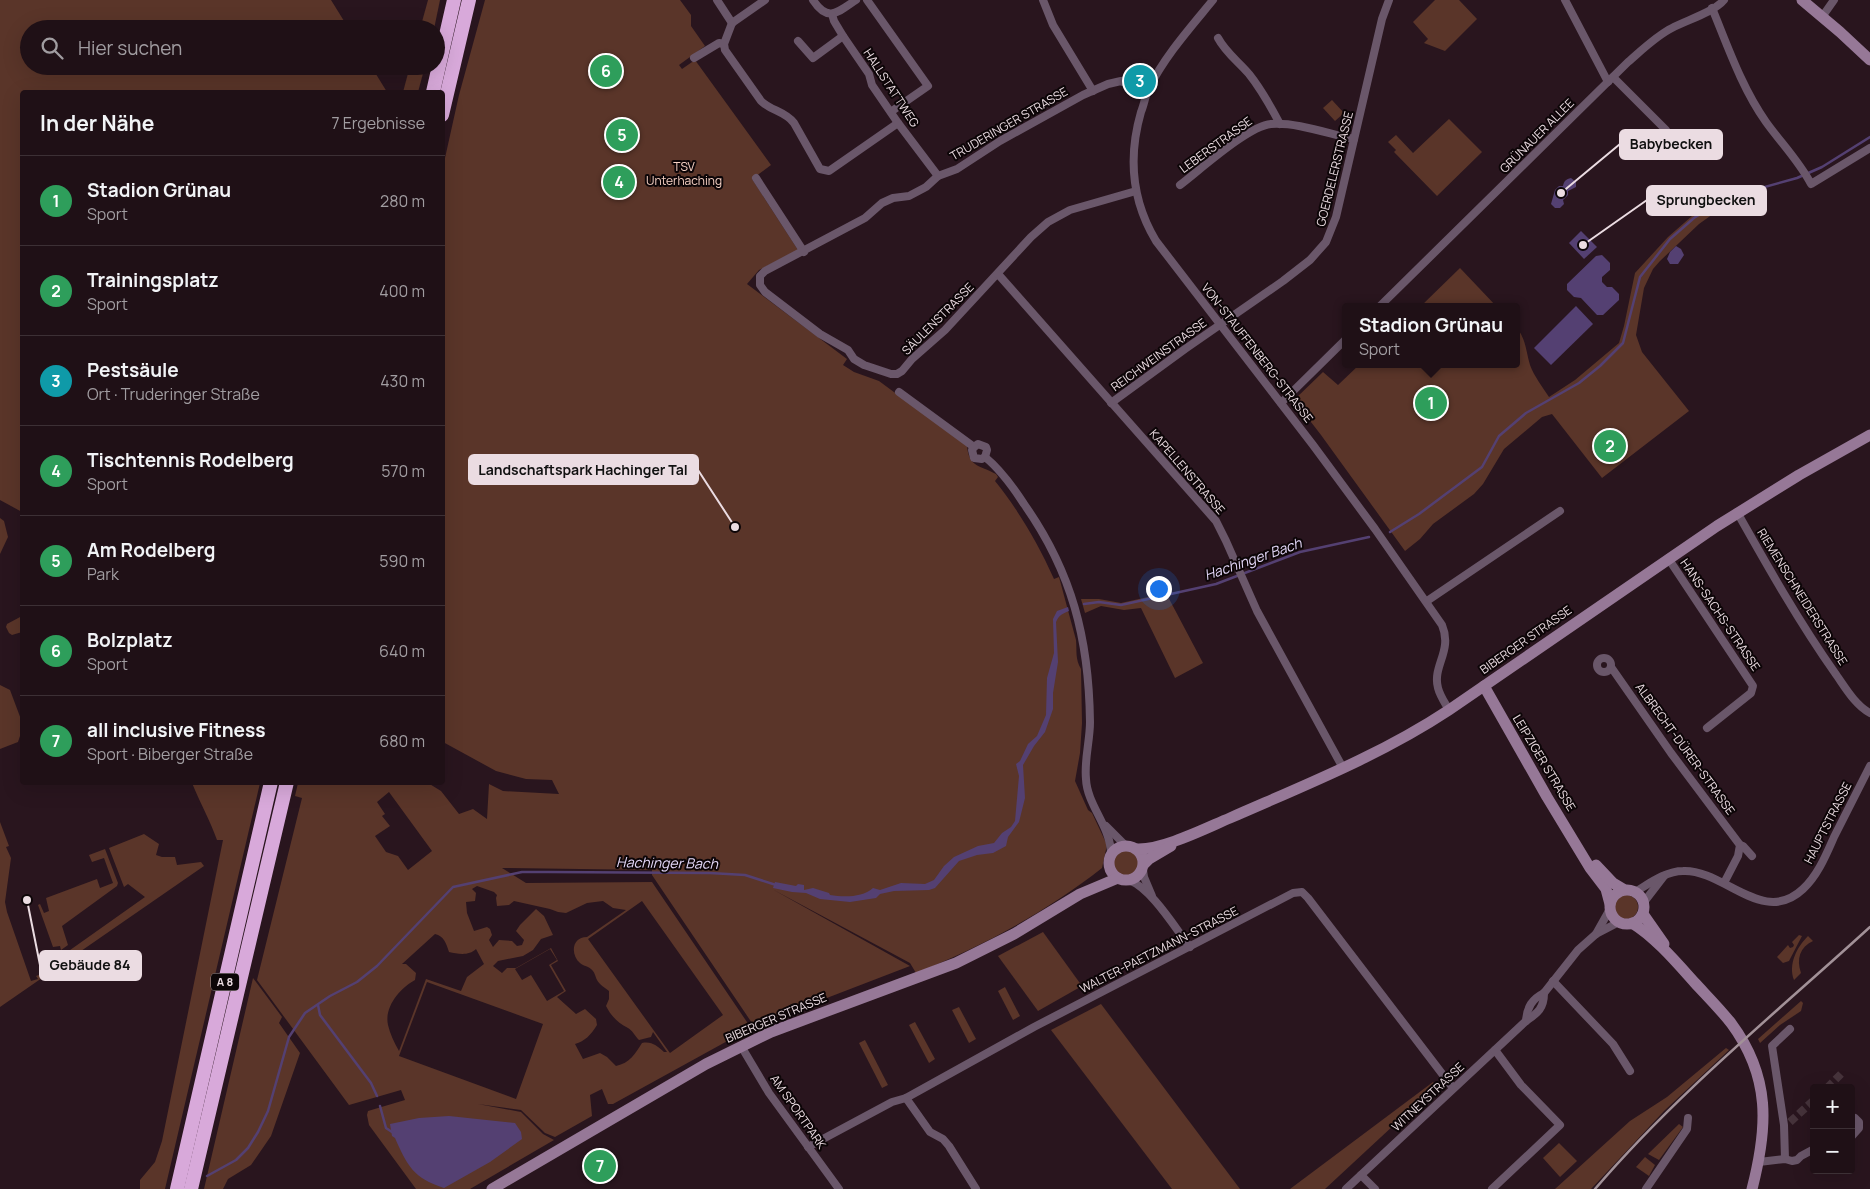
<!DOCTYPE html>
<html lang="de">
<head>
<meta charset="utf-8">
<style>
  :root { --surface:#1f1016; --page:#2c1e23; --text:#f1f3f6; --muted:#a19da1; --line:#3c3035; --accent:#b8c147 }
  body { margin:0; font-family:Manrope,sans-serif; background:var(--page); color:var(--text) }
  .controls { position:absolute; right:15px; bottom:15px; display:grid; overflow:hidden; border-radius:5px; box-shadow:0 5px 20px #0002 }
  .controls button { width:45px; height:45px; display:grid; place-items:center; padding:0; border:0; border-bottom:1px solid var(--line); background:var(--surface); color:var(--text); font:25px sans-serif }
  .you { position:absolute; left:1158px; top:588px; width:18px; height:18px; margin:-12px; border:4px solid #fff; border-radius:50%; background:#1a73e8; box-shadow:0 0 0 8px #1a73e833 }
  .badge { display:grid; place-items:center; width:32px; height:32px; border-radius:50%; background:var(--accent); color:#fff; font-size:16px; font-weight:700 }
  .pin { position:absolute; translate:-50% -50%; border:2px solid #fff; box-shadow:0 1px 5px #0006 }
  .popup { position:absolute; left:1342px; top:303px; width:178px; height:65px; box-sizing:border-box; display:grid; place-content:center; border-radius:5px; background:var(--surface); filter:drop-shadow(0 1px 4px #0005); font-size:16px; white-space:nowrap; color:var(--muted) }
  .popup b { font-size:19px; color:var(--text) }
  .popup::after { content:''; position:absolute; left:50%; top:100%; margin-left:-10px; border:10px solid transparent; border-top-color:var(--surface) }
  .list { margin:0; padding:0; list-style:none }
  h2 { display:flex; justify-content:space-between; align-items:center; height:65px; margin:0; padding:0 20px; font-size:21px }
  h2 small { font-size:16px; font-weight:400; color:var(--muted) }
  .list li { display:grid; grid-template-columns:32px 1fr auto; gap:15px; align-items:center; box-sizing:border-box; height:90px; padding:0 20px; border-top:1px solid var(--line) }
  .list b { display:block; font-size:19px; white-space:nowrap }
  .list p { margin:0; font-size:16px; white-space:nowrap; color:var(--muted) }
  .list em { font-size:16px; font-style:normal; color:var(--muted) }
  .icon { flex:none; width:28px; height:28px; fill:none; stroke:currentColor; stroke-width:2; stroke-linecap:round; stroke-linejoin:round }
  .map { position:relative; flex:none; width:1870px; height:1189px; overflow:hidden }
  .search { position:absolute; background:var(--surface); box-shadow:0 5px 20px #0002; left:20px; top:20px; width:425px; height:55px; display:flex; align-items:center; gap:12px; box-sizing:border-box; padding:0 18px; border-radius:28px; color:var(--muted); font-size:19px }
  .panel { position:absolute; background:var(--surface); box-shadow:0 5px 20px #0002; left:20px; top:90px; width:425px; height:695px; border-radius:5px }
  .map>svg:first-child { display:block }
</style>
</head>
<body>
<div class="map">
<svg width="1870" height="1189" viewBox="0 0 1870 1189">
  <rect width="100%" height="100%" fill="#29151e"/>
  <g fill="#5a3529" fill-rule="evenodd">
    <polygon points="0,0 331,0 349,29 29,29 29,66 371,66 387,92 22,92 22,512 0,500"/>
    <polygon points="428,0 440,0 434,29 420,29"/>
    <path d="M485,0H680L691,15V26L705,46L679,65L682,69L695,60L771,165L752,179L798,250L759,270L747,284L847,359L843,365L854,372L879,381L967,446C969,467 979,465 996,474L998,477L995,481C1019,511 1038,543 1054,579L1059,577L1076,640C1077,651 1075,659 1081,669L1082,723L1080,753L1075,781L1088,810L1092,813L1107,845L1102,868C1046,912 983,946 916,973L910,963L772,889L910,966L754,1026L652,875V870L502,868L526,883L652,882L751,1028L613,1104H608L602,1089L590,1095L592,1116L555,1137L545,1133L521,1110L478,1104L521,1112L543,1134L554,1140L470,1189H416L369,1125L367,1115L368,1111L405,1100L401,1090L349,1105L257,980L302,798L295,796L298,783H428L441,791L459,814L473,809L487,819L489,784L503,791L559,794L552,780L526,779L496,771L443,742V167L459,95ZM389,792L432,851L408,870L398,856L386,852L375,836L390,826L382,816L385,814L377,802ZM477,886L494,892L497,895L496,898L497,906L509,905L514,901L550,909L558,912L566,913L587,903L603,901L613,908L626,910L587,937C572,937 570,954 580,963C583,966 588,966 591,969C595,972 595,976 597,980C599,984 605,988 609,991V999L606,1006C611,1016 618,1023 628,1028C632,1030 635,1036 639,1040L651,1037L653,1032L667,1052H664C657,1046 652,1041 642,1043C635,1054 630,1063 616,1066L607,1057L600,1053L583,1059L575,1044C585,1041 591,1035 597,1025L596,1019L585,1009L576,1014L557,997L566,991L551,965L558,961L551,948L516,968H507L502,973L493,966L498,961L523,956L533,950L541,939L553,935L544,916L536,909L520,925L516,931L524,940L522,945L517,946L512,941L499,940L493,947L489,940L492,935L490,929L487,927L474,931L467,913L466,902L475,901L476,893L472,889ZM642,901L723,1015L670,1053L588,939ZM435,934C444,936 446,943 449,952C458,954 469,956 476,949L484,964L467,977L461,991L426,979L399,1051C394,1042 390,1034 388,1025C384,1007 400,988 415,980L416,973L406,964H402ZM550,949L557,960L549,965L564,991L547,1001L531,975L522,980L515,969ZM427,982L543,1024L516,1099L399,1056Z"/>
    <polygon points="1435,0 1459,0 1477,19 1445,51 1424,43 1428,39 1413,22"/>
    <polygon points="410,66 425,66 418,92 403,92"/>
    <polygon points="1332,100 1344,113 1335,121 1323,108"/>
    <polygon points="1449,119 1482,152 1437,196 1394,152 1396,150 1388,142 1396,135 1413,153"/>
    <path d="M1722,194L1727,204L1699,224L1660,261L1653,269L1644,288L1636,335L1642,352L1689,411L1602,478L1552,414L1542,417L1504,449L1483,484L1474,494L1433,524L1420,539L1405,551L1321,435L1294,400L1323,372L1338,385L1360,364H1516V327C1526,338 1526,352 1530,365C1534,376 1543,388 1549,397L1575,380L1619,343L1624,326L1635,273L1668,237L1692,216Z"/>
    <polygon points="1460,268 1497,307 1420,307"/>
    <polygon points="0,518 4,521 8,537 0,554"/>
    <polygon points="1166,593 1203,663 1175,678 1141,608 1124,610 1101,606 1085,613 1081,599 1099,599 1121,603"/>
    <polygon points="22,616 22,632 12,635 9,633 6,627 7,624"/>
    <polygon points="0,685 10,690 22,722 22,730 18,742 0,749"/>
    <path d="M192,783H260L165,1189H140V1180L155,1162L162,1141L223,840H217C210,820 200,803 192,783Z"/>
    <polygon points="0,822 9,846 6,847 11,858 5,902 7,912 31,981 38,979 36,976 44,973 56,960 145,897 128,884 124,887 109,848 144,834 159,844 156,855 162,857 175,857 177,865 201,862 204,866 0,1007"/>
    <polygon points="105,849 118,883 117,886 62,926 68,945 61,950 60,946 53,947 38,905 40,904 44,913 49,911 46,898 97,879 100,888 113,883 104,858 92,862 89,855"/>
    <circle cx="1126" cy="863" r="13"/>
    <circle cx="1626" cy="907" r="12"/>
    <polygon points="1043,932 1082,986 1038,1011 998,956"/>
    <polygon points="1799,935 1802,936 1789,961 1783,963 1777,957 1788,945 1790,948 1793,947 1794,945 1792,942"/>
    <path d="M1808,936L1813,941C1800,947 1796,959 1801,973L1794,980C1788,964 1797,947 1808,936Z"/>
    <polygon points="253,978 282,1017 279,1023 300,1053 271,1136 251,1165 228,1179 223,1189 204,1189"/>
    <polygon points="1005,987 1020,1016 1013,1020 998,991"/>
    <polygon points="1801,1001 1803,1003 1801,1011 1780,1025 1760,1043 1758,1039"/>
    <polygon points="1101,1004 1240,1189 1172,1189 1051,1030"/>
    <polygon points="959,1007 976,1039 969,1043 952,1010"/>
    <polygon points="915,1022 935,1059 929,1063 909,1025"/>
    <polygon points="865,1040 888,1085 882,1088 859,1043"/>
    <polygon points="1726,1048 1729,1050 1664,1111 1591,1189 1555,1189 1630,1121 1667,1097"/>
    <polygon points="1433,1082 1436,1086 1325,1189 1290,1189"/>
    <polygon points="1679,1124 1683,1127 1659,1160 1648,1154"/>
    <polygon points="1559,1143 1577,1161 1560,1177 1543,1158"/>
    <polygon points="1645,1157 1655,1165 1649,1176 1636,1167"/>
  </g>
  <g fill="#544072">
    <path d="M1571,178L1576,182V187L1568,191V195L1563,200L1564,204L1560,208H1555L1551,204L1555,190L1559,186H1563C1564,181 1566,179 1571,178Z"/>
    <polygon points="1581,231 1597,247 1584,259 1569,243"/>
    <polygon points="1676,246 1681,249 1684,255 1678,264 1670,264 1667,259 1670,252"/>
    <polygon points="1602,255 1610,263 1610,270 1602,277 1602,282 1607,287 1612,287 1619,294 1619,300 1603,315 1597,315 1581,298 1574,297 1567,290 1567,284 1596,256"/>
    <polygon points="1576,306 1593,324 1551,365 1534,348"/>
    <path d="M1068,607L1069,611C1062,614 1059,615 1056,622L1058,662L1053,693V709L1045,732L1034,746L1023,765L1025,798L1019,822L1008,837L1006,846L993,853L977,855L959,861L935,888L929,890L894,891L880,894L876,898L850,902L820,899L806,893L792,892L773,888L775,882L796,886L798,884L804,885V890L813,888L829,893L830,895C843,897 862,898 873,888L880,890L901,883L925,884L934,880L944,866L954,857L978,846L994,843L1002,833L1011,827L1015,821L1019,776L1016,764L1020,761L1028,744L1037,736L1046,715L1047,678L1054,653L1053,619L1057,611Z"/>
    <path d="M449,1116L515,1123L521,1132L522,1139L490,1162L444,1188C413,1178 407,1165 395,1138L392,1136L390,1124L419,1118Z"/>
  </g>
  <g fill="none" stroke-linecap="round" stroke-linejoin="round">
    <g stroke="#544072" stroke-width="2.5">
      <polyline points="1390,532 1419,514 1482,467 1499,436 1526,413 1579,383 1600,366 1623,343 1640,277 1670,239 1694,218 1725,198 1797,178 1822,167 1870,137"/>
      <polyline points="1084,604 1099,602 1121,605 1216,584 1300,552 1369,537"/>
      <polyline points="318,1005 320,1015 371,1083 377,1096"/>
      <polyline points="380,1106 386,1128 392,1132"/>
      <polyline points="207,1176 236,1160 248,1148 258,1132 268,1111 289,1037 305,1013 330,996 357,982 377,966 453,887 522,872 548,872 710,873 745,875 776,885"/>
    </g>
    <g stroke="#46333b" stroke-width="8" stroke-dasharray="8 4" stroke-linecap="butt">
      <polyline points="1827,1088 1841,1074"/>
      <polyline points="1790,1122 1814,1100"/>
    </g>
    <g stroke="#6a576a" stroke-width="8">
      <polyline points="717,0 732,23"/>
      <path d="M813,0C828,23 838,12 856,0"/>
      <polyline points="867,0 928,86 892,111"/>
      <polyline points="1043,0 1053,25 1093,91"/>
      <path d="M1213,0C1190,28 1164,57 1148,90C1145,97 1144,105 1141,112C1128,157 1132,201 1156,241L1313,445L1375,529L1442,625C1453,651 1432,666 1438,688C1440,696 1445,703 1449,710"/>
      <polyline points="1565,0 1608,82"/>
      <path d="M1712,8C1728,47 1742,88 1766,122C1781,143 1799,161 1811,184L1870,148"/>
      <polyline points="832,14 834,21 843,36"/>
      <polyline points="1822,17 1834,0"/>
      <path d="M732,23L724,44L725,50L761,101C771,111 785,111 794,123L820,169L829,171L898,123"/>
      <polyline points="732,23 765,0"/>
      <path d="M1218,38C1226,53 1238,61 1249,74C1261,89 1271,107 1280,124"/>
      <polyline points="798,41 813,58 843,36 869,74 872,85 898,123 938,176"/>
      <polyline points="694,58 719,43 724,44"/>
      <polyline points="1613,77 1666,130"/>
      <polyline points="756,178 804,252"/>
      <path d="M1180,185C1200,170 1248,126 1271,124C1297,122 1329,134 1354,139"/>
      <polyline points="1136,191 1070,210 1048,222 1031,237 945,330 912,359 902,371 897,374 891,374 864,365 854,359 848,350 820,334 765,292 760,285 760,276 765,271 865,218 882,203 893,198 909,196 926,187 938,176 957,169 1000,141 1083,95 1108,84 1121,81 1147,93"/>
      <polyline points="998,274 1216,521 1226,541 1257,611 1343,768"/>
      <path d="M1379,307L1628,62C1642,50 1656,36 1672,28C1687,20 1714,12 1724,0"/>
      <polyline points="899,392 974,447"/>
      <polyline points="1111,403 1185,349 1283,281 1310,260 1326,242 1336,217 1382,19 1389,0"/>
      <polyline points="1281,403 1346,339"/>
      <polyline points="974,447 978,444 986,447 987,450 985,457"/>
      <polyline points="974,447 972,450 974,458 982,459 985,457"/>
      <path d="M985,457C1001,470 1013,487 1024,504C1072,572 1089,639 1090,722C1090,741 1084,760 1086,779C1087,805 1111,827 1111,854"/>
      <path d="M1737,512C1768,567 1799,622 1835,673C1845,687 1855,705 1870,713"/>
      <polyline points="1668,558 1753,686 1751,693 1707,728"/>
      <polyline points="1427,601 1560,511"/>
      <circle cx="1604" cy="665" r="7"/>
      <polyline points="1611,667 1671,753 1740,845 1738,856 1724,883"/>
      <polyline points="1106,826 1125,845"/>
      <polyline points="1740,845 1743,846 1752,856"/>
      <polyline points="1143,870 1144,877 1152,896"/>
      <path d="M1129,880C1152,889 1175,928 1190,947"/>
      <path d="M1635,892C1650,883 1666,871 1683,871C1724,869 1763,927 1803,889C1818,875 1826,855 1834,837C1846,813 1858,790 1870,766"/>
      <polyline points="1644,902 1664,876"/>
      <polyline points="1596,934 1610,909"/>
      <polyline points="1553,981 1613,1044 1630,1071"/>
      <path d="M1526,1021C1527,1007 1532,999 1544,993L1578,950L1596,934L1619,922"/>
      <polyline points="741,1046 769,1093 839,1189"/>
      <polyline points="906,1098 930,1132 943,1139 949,1146 976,1189"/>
      <polyline points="1851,1117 1855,1118 1859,1122 1859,1128 1851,1137"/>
      <polyline points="808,1147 892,1102 906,1098 1034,1027 1293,893 1302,892 1308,898 1453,1088"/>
      <polyline points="1785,1159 1784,1125 1772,1046 1790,1029"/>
      <polyline points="1759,1162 1785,1159 1792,1161 1797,1160 1801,1156 1814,1149"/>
      <polyline points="1361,1175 1375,1189"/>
      <path d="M1346,1189L1526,1021C1538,1013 1544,1008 1544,993"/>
      <polyline points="1492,1189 1560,1125 1521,1085 1495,1050"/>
      <polyline points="1646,1189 1687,1129 1688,1118"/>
    </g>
    <g stroke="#967897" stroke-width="11">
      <polyline points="1802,0 1840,32 1870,60"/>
      <polyline points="1484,686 1547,797 1590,868 1606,889 1610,904"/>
      <circle cx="1126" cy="863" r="17"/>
      <path d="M1137,849C1163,850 1206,828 1230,818C1305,785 1381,755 1449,710L1717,526L1799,475L1870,435"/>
      <polyline points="1144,864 1149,859 1171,846"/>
      <polyline points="1596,865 1613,883 1623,889"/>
      <circle cx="1627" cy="907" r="17"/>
      <polyline points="1643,914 1664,944"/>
      <path d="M1632,923C1655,937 1677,963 1695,983C1707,996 1720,1009 1731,1023C1771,1077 1768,1127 1752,1189"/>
      <polyline points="492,1189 706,1064 771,1032 956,963 1014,934 1080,894 1118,878"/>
    </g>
    <g stroke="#d8a9da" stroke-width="14">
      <polyline points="433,92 454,0"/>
      <polyline points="442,115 469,0"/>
      <polyline points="177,1189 271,782"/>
      <polyline points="191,1189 287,782"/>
    </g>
    <path stroke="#a29198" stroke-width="2.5" d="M1595,1189C1677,1093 1777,1012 1870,927"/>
  </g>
  <g text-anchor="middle" stroke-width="4" stroke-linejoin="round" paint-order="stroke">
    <rect fill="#0c0507" stroke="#a89ca0" stroke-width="1" x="211" y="973.5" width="28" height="17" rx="4"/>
    <g font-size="11" font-weight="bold" fill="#ebdce2">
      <text x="225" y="986">A 8</text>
    </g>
    <g font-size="12" fill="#ebdce2" stroke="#0c0507">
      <text transform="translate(891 88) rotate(57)" y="4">HALLSTATTWEG</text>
      <text transform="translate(1009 124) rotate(-30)" y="4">TRUDERINGER STRASSE</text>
      <text transform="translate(1537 136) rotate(-45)" y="4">GRÜNAUER ALLEE</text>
      <text transform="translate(1216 145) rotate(-36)" y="4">LEBERSTRASSE</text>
      <text transform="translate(1335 169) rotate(-76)" y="4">GOERDELERSTRASSE</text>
      <text transform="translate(938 319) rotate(-45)" y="4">SÄULENSTRASSE</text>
      <text transform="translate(1257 353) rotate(52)" y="4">VON-STAUFFENBERG-STRASSE</text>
      <text transform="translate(1159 355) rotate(-36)" y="4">REICHWEINSTRASSE</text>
      <text transform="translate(1187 472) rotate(49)" y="4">KAPELLENSTRASSE</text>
      <text transform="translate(1802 597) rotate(58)" y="4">RIEMENSCHNEIDERSTRASSE</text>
      <text transform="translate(1720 615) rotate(56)" y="4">HANS-SACHS-STRASSE</text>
      <text transform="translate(1526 640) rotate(-35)" y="4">BIBERGER STRASSE</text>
      <text transform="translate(1685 749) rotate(54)" y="4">ALBRECHT-DÜRER-STRASSE</text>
      <text transform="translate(1544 763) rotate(59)" y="4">LEIPZIGER STRASSE</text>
      <text transform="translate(1828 823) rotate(-63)" y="4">HAUPTSTRASSE</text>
      <text transform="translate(1159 950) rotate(-27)" y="4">WALTER-PAETZMANN-STRASSE</text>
      <text transform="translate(776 1018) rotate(-23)" y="4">BIBERGER STRASSE</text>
      <text transform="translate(1428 1097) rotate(-43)" y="4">WITNEYSTRASSE</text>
      <text transform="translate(798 1112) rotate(55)" y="4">AM SPORTPARK</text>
    </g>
    <g font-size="12" fill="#f7d2c5" stroke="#0c0507">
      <text x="684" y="171">TSV<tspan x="684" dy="14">Unterhaching</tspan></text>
    </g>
    <g font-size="14" font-style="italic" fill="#e5d9fa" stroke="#0c0507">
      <text transform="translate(1253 559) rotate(-19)" y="5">Hachinger Bach</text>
      <text transform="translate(667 863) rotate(1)" y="5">Hachinger Bach</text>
    </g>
  </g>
  <path fill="none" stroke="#ebdce2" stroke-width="2" d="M1561 193L1620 144M1583 245L1647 200M735 527L698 470M27 900L40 965"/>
  <g fill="#ebdce2" stroke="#0c0507" stroke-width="2">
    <circle cx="1561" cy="193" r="5"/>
    <circle cx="1583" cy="245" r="5"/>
    <circle cx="735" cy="527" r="5"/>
    <circle cx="27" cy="900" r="5"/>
  </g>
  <g fill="#ebdce2" stroke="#ebdce2" stroke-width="2">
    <rect x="1620" y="130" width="102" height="29" rx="5"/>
    <rect x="1647" y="186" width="119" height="29" rx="5"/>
    <rect x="469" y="455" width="229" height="29" rx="5"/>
    <rect x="40" y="951" width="101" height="29" rx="5"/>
  </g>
  <g font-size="14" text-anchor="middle" font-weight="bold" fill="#111">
    <text x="1671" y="149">Babybecken</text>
    <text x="1706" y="205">Sprungbecken</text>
    <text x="583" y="475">Landschaftspark Hachinger Tal</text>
    <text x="90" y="970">Gebäude 84</text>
  </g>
</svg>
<div class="controls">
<button>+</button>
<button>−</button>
</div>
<div class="you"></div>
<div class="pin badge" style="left:1431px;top:403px;background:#2e9e5b">1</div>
<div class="popup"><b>Stadion Grünau</b>Sport</div>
<div class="pin badge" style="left:1610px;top:446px;background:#2e9e5b">2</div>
<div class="pin badge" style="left:1140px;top:81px;background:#0f9aa8">3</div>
<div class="pin badge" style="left:619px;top:182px;background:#2e9e5b">4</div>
<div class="pin badge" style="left:622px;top:135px;background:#2e9e5b">5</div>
<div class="pin badge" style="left:606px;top:71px;background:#2e9e5b">6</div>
<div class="pin badge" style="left:600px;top:1166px;background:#2e9e5b">7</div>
<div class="search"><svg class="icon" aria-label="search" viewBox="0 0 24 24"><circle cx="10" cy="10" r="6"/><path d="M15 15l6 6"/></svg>Hier suchen</div>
<section class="panel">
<h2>In der Nähe<small>7 Ergebnisse</small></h2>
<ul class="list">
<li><span class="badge" style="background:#2e9e5b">1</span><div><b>Stadion Grünau</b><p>Sport</p></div><em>280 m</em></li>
<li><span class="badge" style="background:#2e9e5b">2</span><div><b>Trainingsplatz</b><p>Sport</p></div><em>400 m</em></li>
<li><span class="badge" style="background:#0f9aa8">3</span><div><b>Pestsäule</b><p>Ort · Truderinger Straße</p></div><em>430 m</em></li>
<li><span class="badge" style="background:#2e9e5b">4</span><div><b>Tischtennis Rodelberg</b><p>Sport</p></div><em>570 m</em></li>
<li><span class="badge" style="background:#2e9e5b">5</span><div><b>Am Rodelberg</b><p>Park</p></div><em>590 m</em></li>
<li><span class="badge" style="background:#2e9e5b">6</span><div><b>Bolzplatz</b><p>Sport</p></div><em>640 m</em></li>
<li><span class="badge" style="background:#2e9e5b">7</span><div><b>all inclusive Fitness</b><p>Sport · Biberger Straße</p></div><em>680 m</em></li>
</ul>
</section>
</div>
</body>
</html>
